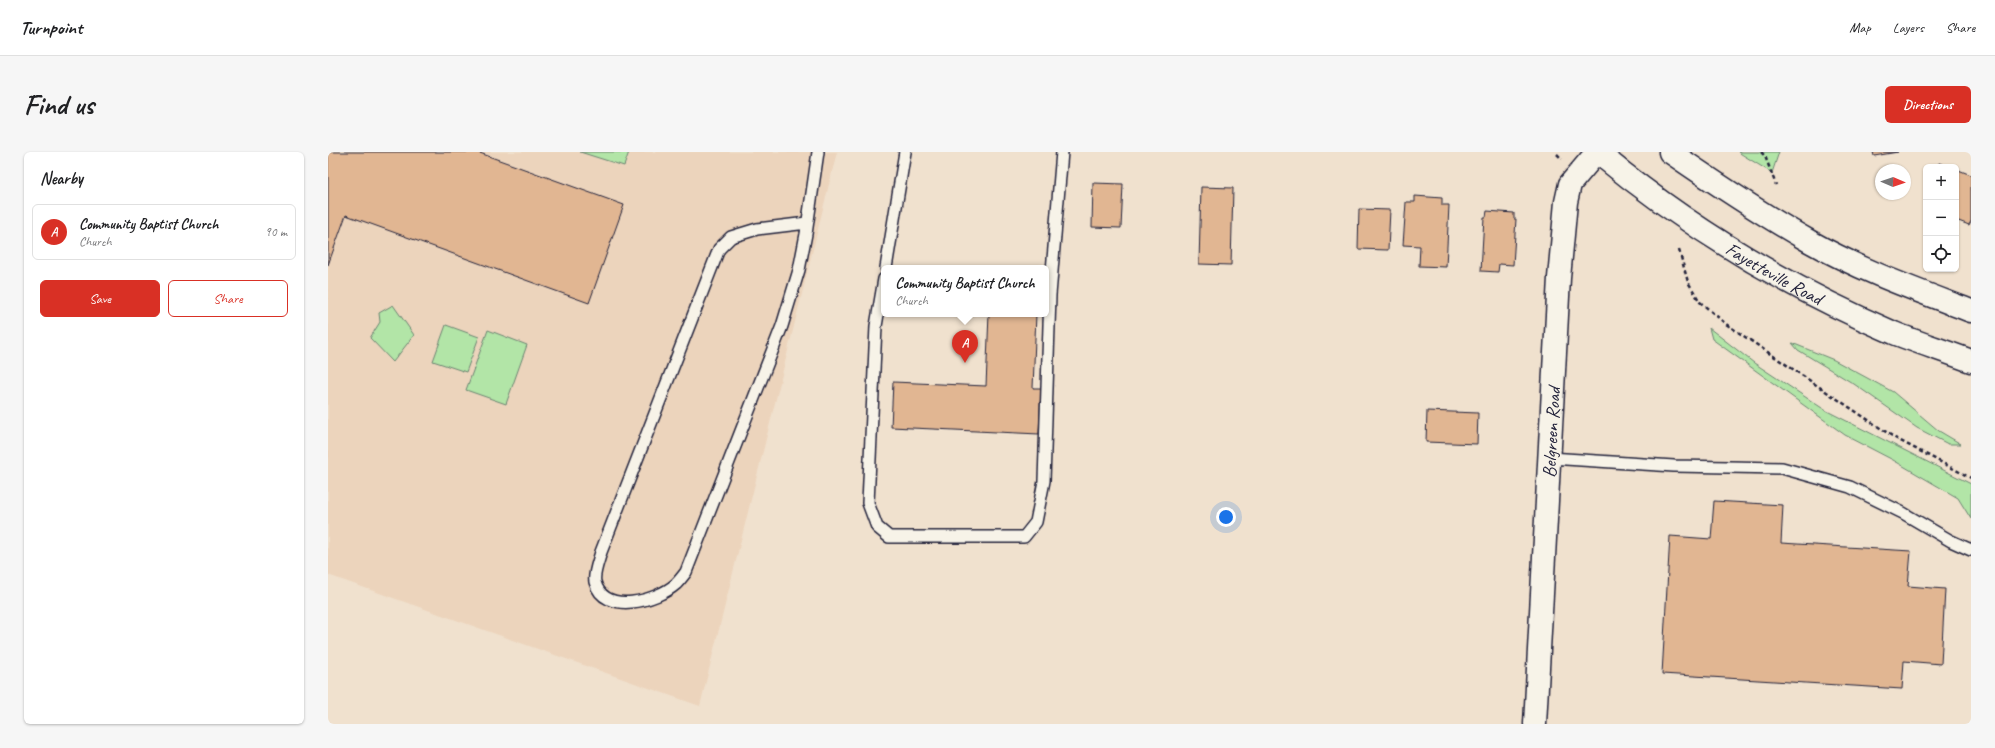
<!DOCTYPE html>
<html lang="en">
<head>
<meta charset="utf-8">
<style>
  :root { --surface:#fff; --page:#f6f6f6; --text:#202124; --muted:#757577; --line:#e0e0e0; --accent:#d93025 }
  body { margin:0; font-family:Caveat,sans-serif; background:var(--page); color:var(--text) }
  .controls { position:absolute; right:12px; top:12px; display:grid; overflow:hidden; border-radius:6px; box-shadow:0 1px 3px #0004 }
  .controls button { width:36px; height:36px; display:grid; place-items:center; padding:0; border:0; border-bottom:1px solid var(--line); background:var(--surface); color:var(--text); font:20px sans-serif }
  .compass { position:absolute; left:1547px; top:12px; width:36px; height:36px; border-radius:50%; background:var(--surface); box-shadow:0 1px 3px #0004; rotate:92deg }
  .you { position:absolute; left:898px; top:365px; width:14px; height:14px; margin:-10px; border:3px solid #fff; border-radius:50%; background:#1a73e8; box-shadow:0 0 0 6px #1a73e833 }
  .badge { display:grid; place-items:center; width:26px; height:26px; border-radius:50%; background:var(--accent); color:#fff; font-size:13px; font-weight:700 }
  .pin { position:absolute; translate:-50% -33px; filter:drop-shadow(0 1px 2px #0008) }
  .pin::after { content:''; position:absolute; top:21px; width:14px; height:12px; background:inherit; clip-path:polygon(0 0,100% 0,50% 100%) }
  .popup { position:absolute; left:553px; top:113px; width:168px; height:52px; box-sizing:border-box; display:grid; place-content:center; border-radius:6px; background:var(--surface); filter:drop-shadow(0 1px 3px #0005); font-size:13px; white-space:nowrap; color:var(--muted) }
  .popup b { font-size:15px; color:var(--text) }
  .popup::after { content:''; position:absolute; left:50%; top:100%; margin-left:-8px; border:8px solid transparent; border-top-color:var(--surface) }
  .list { margin:0; padding:0; list-style:none }
  h2 { display:flex; justify-content:space-between; align-items:center; height:52px; margin:0; padding:0 16px; font-size:17px }
  h2 small { font-size:13px; font-weight:400; color:var(--muted) }
  .list li { display:grid; grid-template-columns:26px 1fr auto; gap:12px; align-items:center; box-sizing:border-box; height:56px; margin:0 8px 8px; padding:0 8px; border:1px solid var(--line); border-radius:6px }
  .list b { display:block; font-size:15px; white-space:nowrap }
  .list p { margin:0; font-size:13px; white-space:nowrap; color:var(--muted) }
  .list em { font-size:13px; font-style:normal; color:var(--muted) }
  .actions { display:flex; gap:8px; padding:12px 16px }
  .actions a { flex:1; padding:9px 0; border:1px solid var(--accent); border-radius:6px; text-align:center; font-size:14px; color:var(--accent) }
  .actions .main { background:var(--accent); color:#fff }
  .icon { flex:none; width:22px; height:22px; fill:none; stroke:currentColor; stroke-width:2; stroke-linecap:round; stroke-linejoin:round }
  .map { position:relative; flex:none; width:1643px; height:572px; overflow:hidden; border-radius:6px }
  header { display:flex; align-items:center; gap:24px; box-sizing:border-box; height:56px; padding:0 20px; background:var(--surface); border-bottom:1px solid var(--line) }
  header strong { font-size:19px }
  nav { display:flex; gap:22px; margin-inline-start:auto; font-size:14px }
  .intro { display:flex; align-items:center; justify-content:space-between; box-sizing:border-box; height:96px; padding:0 24px }
  h1 { margin:0; font-size:28px }
  .button { padding:10px 18px; border-radius:6px; background:var(--accent); color:#fff; font-size:14px; font-weight:700 }
  main { display:flex; gap:24px; padding:0 24px }
  aside { flex:1; background:var(--surface); border-radius:6px; box-shadow:0 1px 3px #0004 }
  .map>svg:first-child { display:block }
</style>
</head>
<body>
<header>
<strong>Turnpoint</strong>
<nav><a>Map</a><a>Layers</a><a>Share</a></nav>
</header>
<div class="intro"><h1>Find us</h1><a class="button">Directions</a></div>
<main>
<aside>
<h2>Nearby<small></small></h2>
<ul class="list">
<li><span class="badge">A</span><div><b>Community Baptist Church</b><p>Church</p></div><em>90 m</em></li>
</ul>
<div class="actions"><a class="main">Save</a><a>Share</a></div>
</aside>
<div class="map">
<svg width="1643" height="572" viewBox="0 0 1643 572">
  <rect width="100%" height="100%" fill="#f0e1ce"/>
  <filter id="ink" filterUnits="userSpaceOnUse"><feTurbulence type="fractalNoise" baseFrequency=".025" numOctaves="2"/><feDisplacementMap in="SourceGraphic" scale="8" xChannelSelector="R" yChannelSelector="G"/><feConvolveMatrix kernelMatrix="1 2 1 2 8 2 1 2 1" color-interpolation-filters="sRGB"/></filter>
  <g filter="url(#ink)">
    <polygon fill="#ecd4bc" points="0,0 509,0 372,554 0,423"/>
    <g fill="#b2e5a7" stroke="#6a8471">
      <polygon points="252,0 301,0 296,14"/>
      <polygon points="1410,0 1451,0 1444,21"/>
      <polygon points="65,153 86,183 65,210 42,186 52,170 51,161"/>
      <polygon points="118,173 151,185 138,220 105,209"/>
      <polygon points="1381,176 1426,211 1497,258 1643,332 1643,367 1630,346 1565,308 1517,283 1384,187"/>
      <polygon points="160,178 199,193 178,252 138,238"/>
      <polygon points="1464,191 1506,208 1565,240 1611,279 1633,292 1620,292 1589,276 1526,232 1470,198"/>
    </g>
    <g fill="#e1b692" stroke="#22223b">
      <polygon points="0,0 149,0 296,53 261,151 18,63 0,113"/>
      <polygon points="1545,0 1570,0 1546,4"/>
      <polygon points="1611,11 1622,15 1609,15"/>
      <polygon points="1628,17 1643,23 1643,69 1641,73 1628,68"/>
      <polygon points="765,31 795,32 793,76 764,75"/>
      <polygon points="873,35 905,36 903,113 871,112"/>
      <polygon points="1087,44 1114,46 1114,53 1121,53 1118,115 1091,114 1092,94 1075,93 1078,50 1087,50"/>
      <polygon points="1031,57 1062,58 1060,98 1030,97"/>
      <polygon points="1159,59 1186,61 1186,67 1188,67 1185,113 1171,112 1170,120 1153,119 1156,65 1158,65"/>
      <polygon points="661,162 708,162 705,236 713,236 711,282 563,275 565,230 658,234"/>
      <polygon points="1099,259 1150,261 1149,292 1098,290"/>
      <polygon points="1386,349 1455,353 1453,391 1583,399 1580,434 1617,437 1613,512 1576,509 1574,537 1334,522 1342,384 1383,387"/>
    </g>
    <g fill="none" stroke-linecap="round" stroke-linejoin="round">
      <defs>
        <g id="lane">
          <path d="M479,71L429,77L403,85L391,97L273,400C271,408 265,422 267,430C276,464 329,449 348,432C352,428 355,424 358,420L454,174L471,118L478,82L490,0"/>
          <polyline points="558,116 577,0"/>
          <polyline points="556,127 548,174 540,351 549,375 561,385 696,385 708,370 716,329 722,143 734,0"/>
          <polyline points="1222,306 1346,314 1454,316 1522,335 1575,361 1623,389 1643,398"/>
        </g>
        <g id="street">
          <path id="s1" d="M1207,572L1231,126L1238,50L1242,32L1269,0"/>
        </g>
        <g id="secondary">
          <path id="s2" d="M1269,0C1358,74 1459,135 1566,181C1591,191 1617,199 1643,209"/>
          <path d="M1342,0C1387,31 1433,62 1481,89C1532,118 1588,138 1643,159"/>
        </g>
      </defs>
      <use href="#lane" stroke="#22223b" stroke-width="14"/>
      <use href="#street" stroke="#22223b" stroke-width="25"/>
      <use href="#secondary" stroke="#22223b" stroke-width="25"/>
      <g stroke="#22223b" stroke-width="2.5" stroke-dasharray="4 3" stroke-linecap="butt">
        <polyline points="1433,0 1437,4 1448,33"/>
        <polyline points="1229,2 1234,7"/>
        <polyline points="1351,98 1360,130 1372,150 1398,172 1567,286 1643,326"/>
      </g>
      <use href="#lane" stroke="#f7f3e8" stroke-width="11"/>
      <use href="#street" stroke="#f7f3e8" stroke-width="22"/>
      <use href="#secondary" stroke="#f7f3e8" stroke-width="22"/>
    </g>
  </g>
  <g text-anchor="middle" stroke-width="3.5" stroke-linejoin="round" paint-order="stroke">
    <g font-size="19" fill="#22223b" stroke="#f7f3e8">
      <text dy="7" stroke="none"><textPath href="#s2" startOffset="215">Fayetteville Road</textPath></text>
      <text dy="7" stroke="none"><textPath href="#s1" startOffset="292">Belgreen Road</textPath></text>
    </g>
  </g>
</svg>
<div class="controls">
<button>+</button>
<button>−</button>
<button><svg class="icon" aria-label="locate" viewBox="0 0 24 24"><circle cx="12" cy="12" r="6"/><path d="M12 2v4M12 18v4M2 12h4M18 12h4"/></svg></button>
</div>
<svg class="compass" viewBox="-18 -18 36 36"><path d="M0-13l5 13h-10z" fill="#e53935"/><path d="M0 13l5-13h-10z" fill="#757577"/></svg>
<div class="you"></div>
<div class="pin badge" style="left:637px;top:211px">A</div>
<div class="popup"><b>Community Baptist Church</b>Church</div>
</div>
</main>
</body>
</html>
